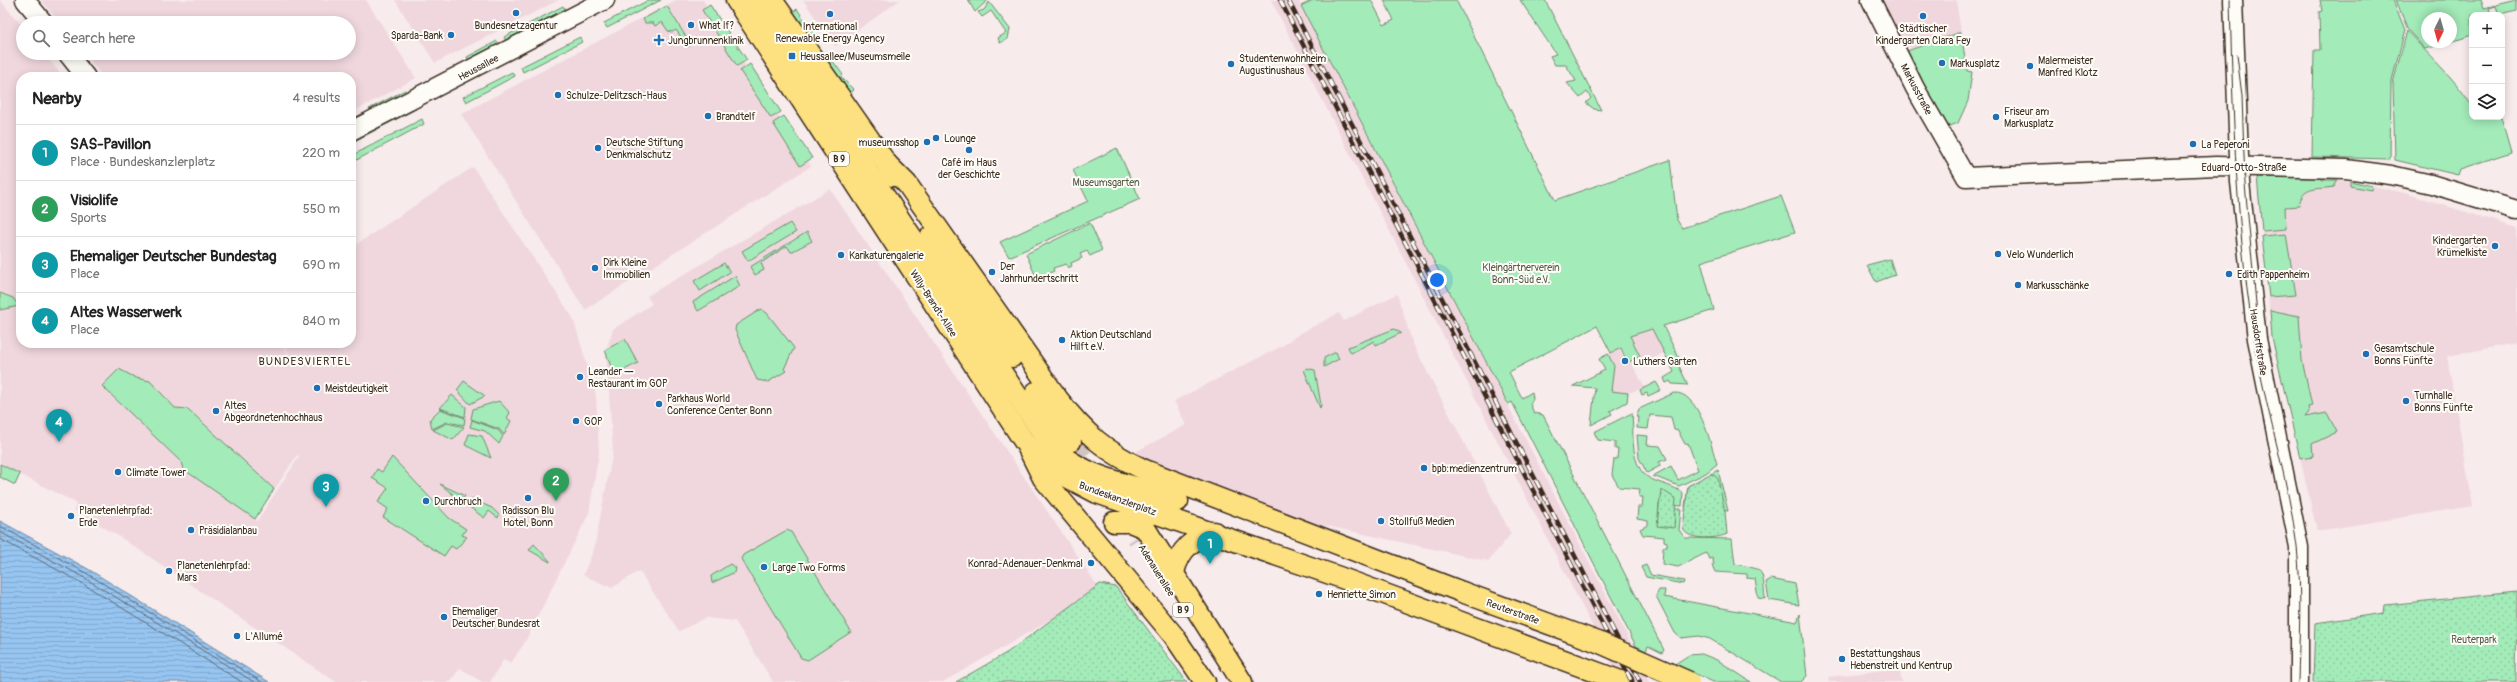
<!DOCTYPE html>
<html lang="en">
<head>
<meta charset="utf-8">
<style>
  :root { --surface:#fff; --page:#f2f2f2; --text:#222; --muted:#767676; --line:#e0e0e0; --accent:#b45309 }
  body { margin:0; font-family:Pangolin,sans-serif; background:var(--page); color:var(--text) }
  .controls { position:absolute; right:12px; top:12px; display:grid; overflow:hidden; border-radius:8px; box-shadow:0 2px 10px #0003 }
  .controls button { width:36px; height:36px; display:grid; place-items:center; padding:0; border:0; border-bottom:1px solid var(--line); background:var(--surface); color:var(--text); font:20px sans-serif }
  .compass { position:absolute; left:2421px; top:12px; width:36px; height:36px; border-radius:50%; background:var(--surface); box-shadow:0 2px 10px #0003; rotate:185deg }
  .you { position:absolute; left:1437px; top:280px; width:14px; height:14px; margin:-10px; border:3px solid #fff; border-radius:50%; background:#1a73e8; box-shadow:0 0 0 6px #1a73e833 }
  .badge { display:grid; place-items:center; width:26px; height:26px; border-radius:50%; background:var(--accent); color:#fff; font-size:13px; font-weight:700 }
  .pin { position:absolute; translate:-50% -33px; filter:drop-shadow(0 1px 2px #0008) }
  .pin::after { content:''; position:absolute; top:21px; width:14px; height:12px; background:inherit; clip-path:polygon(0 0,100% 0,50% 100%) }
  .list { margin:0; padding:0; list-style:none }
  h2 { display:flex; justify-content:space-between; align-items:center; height:52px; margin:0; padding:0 16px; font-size:17px }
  h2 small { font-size:13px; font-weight:400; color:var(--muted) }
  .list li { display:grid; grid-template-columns:26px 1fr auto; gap:12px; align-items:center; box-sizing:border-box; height:56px; padding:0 16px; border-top:1px solid var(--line) }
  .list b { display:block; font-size:15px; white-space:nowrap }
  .list p { margin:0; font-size:13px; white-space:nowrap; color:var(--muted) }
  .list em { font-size:13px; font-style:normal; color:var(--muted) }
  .icon { flex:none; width:22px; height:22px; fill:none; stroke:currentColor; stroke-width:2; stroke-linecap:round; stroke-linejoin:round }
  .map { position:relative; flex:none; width:2517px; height:682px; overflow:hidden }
  .search { position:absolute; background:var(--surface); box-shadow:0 2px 10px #0003; left:16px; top:16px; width:340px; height:44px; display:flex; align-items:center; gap:10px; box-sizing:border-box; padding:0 14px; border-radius:22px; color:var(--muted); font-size:15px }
  .panel { position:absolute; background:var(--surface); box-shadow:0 2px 10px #0003; left:16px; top:72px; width:340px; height:276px; border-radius:16px }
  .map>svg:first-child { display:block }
</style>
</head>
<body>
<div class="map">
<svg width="2517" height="682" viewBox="0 0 2517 682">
  <defs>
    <pattern id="park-dots" width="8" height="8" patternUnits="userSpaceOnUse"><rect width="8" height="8" fill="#a3ebb9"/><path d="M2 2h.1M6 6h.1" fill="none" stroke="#8dca9f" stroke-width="1.8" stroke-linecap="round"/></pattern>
    <pattern id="water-rules" width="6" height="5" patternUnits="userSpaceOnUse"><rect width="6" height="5" fill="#96c5f1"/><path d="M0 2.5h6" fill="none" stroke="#82a9ce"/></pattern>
  </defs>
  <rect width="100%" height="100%" fill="#f7ebec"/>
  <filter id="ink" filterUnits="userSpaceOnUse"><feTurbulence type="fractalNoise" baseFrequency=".025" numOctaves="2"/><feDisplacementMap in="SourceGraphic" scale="8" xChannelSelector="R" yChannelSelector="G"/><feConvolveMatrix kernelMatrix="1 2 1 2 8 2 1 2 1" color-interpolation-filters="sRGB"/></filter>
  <g filter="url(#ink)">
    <g fill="#f0d7de" fill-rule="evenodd">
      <path d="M0,0L23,27V53H44L63,77H21V343H279L293,360L282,343H351V248L473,167L573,318L596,395L599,452L589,513L525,642L511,663L504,659L490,682H482L460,668L450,682H336L120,537L75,510L76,503L0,464ZM297,455L299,457L257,521L255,519Z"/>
      <polygon points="41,0 366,0 416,78 351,113 351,77 103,77 84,53 349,53 349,23 60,23"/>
      <polygon points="395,0 559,0 435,63"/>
      <polygon points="676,0 703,0 811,166 585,310 461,114"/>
      <polygon points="803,0 900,0 835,46"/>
      <polygon points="1271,0 1298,0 1626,633 1649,682 1621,682"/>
      <polygon points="1880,0 1956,0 1961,32 1911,49 1909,47 1905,48"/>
      <polygon points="2257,177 2321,178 2321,180 2350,181 2405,193 2517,228 2517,343 2447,356 2473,506 2317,531 2272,338"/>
      <polygon points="830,189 1101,591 943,682 773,682 735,621 706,618 679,631 639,571 612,588 583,575 594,549 613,452 606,351 613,329 652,304 647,296"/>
      <polygon points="1397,294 1413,344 1511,534 1488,561 1313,523 1134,459 1137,451 1186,425 1174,401 1282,346 1299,334 1339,313 1344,321"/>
      <polygon points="1663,326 1665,355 1664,353 1644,363 1642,359 1632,364 1645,388 1628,393 1611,391 1614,366 1608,354 1621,348 1618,339"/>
      <polygon points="1899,668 1902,682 1829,682 1828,677"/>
    </g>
    <g fill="#a3ebb9" stroke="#6f8a6c">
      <polygon points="649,0 661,0 607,28 604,23"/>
      <polygon points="968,0 988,0 975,12"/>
      <polygon points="1313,0 1371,0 1384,25 1394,20 1384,0 1456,0 1555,200 1670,160 1677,220 1682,228 1781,196 1795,232 1701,262 1714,310 1663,326 1682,364 1679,366 1688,385 1672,384 1670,381 1666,383 1664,378 1674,372 1652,329 1630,336 1640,356 1627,363 1621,348 1611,353 1597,326 1509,372 1522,398 1532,392 1533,399 1530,404 1534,413 1543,415 1664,650 1662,653 1648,646 1646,651 1636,646 1512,402 1508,404 1301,6"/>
      <polygon points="1520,0 1545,0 1601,110 1594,109 1586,103 1591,98 1587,92 1580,98 1567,83 1576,81 1566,65 1555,65 1550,56 1556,54"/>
      <polygon points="2320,0 2393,0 2405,30 2391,84 2390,159 2312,157 2314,50 2320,50 2319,12 2322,11"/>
      <polygon points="2396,0 2481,0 2484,8 2517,0 2517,11 2499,15 2496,6 2489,8 2491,15 2472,15 2472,35 2451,42 2451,18 2427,18 2427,42 2450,42 2425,49 2408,30"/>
      <polygon points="989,2 1010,29 1008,39 1000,43 998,38 1006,33 991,11 982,17 978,12 984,10"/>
      <polygon points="710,5 747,60 737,66 702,10"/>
      <polygon points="563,6 566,11 506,41 504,37"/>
      <polygon points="667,6 691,45 688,47 676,30 672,32 668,31 662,22 655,26 653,23 645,23 643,19"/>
      <polygon points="797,9 814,34 811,37 814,40 817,38 820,42 815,46 792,13"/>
      <path d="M2407,31C2428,55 2453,76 2470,103H2472V117H2501L2511,152L2460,169L2458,175L2395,160L2393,83Z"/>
      <polygon points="1961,32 1967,71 1972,72 1968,101 1958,123 1950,126 1943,122 1907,51"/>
      <polygon points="580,37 582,42 523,72 521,67"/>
      <polygon points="497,41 500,45 469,61 467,57"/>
      <polygon points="829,56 843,75 841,77 854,90 849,94 824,59"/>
      <polygon points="750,64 781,112 771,118 740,71"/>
      <polygon points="512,72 515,76 466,102 463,97"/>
      <polygon points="405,90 408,94 372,114 369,109"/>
      <polygon points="414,106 416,109 351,143 351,138"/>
      <polygon points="784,116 812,158 800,166 773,123"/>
      <polygon points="422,119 424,124 351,163 351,156"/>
      <polygon points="1117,148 1140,199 1009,257 1000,242 1088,201 1073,170"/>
      <path d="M2257,177L2321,178V180H2338L2334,187C2318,190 2302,185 2299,206L2285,207L2286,229L2262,231Z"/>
      <polygon points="2350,181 2372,186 2371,190 2350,186"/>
      <polygon points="790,223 796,232 748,261 742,251"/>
      <polygon points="1090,223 1102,250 1090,256 1087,251 1080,254 1082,258 1071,263 1072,266 1068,268 1066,264 1053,268 1054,271 1037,279 1026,254"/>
      <polygon points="807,232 812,241 791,252 787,246 761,263 764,270 755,275 750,267"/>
      <polygon points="2286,234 2296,295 2269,297 2262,236"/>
      <polygon points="724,263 730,272 700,291 694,281"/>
      <polygon points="735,276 740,286 698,311 693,302"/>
      <polygon points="0,293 13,298 19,306 0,310"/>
      <polygon points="761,309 767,313 794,348 784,369 786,371 768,382 757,380 735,330 736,325"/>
      <polygon points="2270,310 2299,316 2302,360 2312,406 2308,407 2309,412 2305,417 2327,413 2337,432 2312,444 2313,456 2300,458 2272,338"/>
      <polygon points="1394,329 1401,333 1376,345 1374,341 1351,353 1348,347"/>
      <polygon points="625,339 638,363 614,375 605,350"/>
      <polygon points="1336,352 1339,359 1324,367 1324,358"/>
      <polygon points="1608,354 1614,366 1611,391 1628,393 1627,402 1610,411 1612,414 1591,425 1595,388 1573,386 1605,370 1599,359"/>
      <polygon points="1306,368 1315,370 1321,405 1320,408 1304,370"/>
      <polygon points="119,369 136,378 150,381 175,408 188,409 274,489 255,519 183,469 181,462 102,386"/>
      <polygon points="464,381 485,396 470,404 457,390"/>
      <polygon points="1656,382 1661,390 1648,396 1647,393 1642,395 1640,390"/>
      <path d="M1674,393C1699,391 1711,445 1717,464L1706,473L1679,486L1653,476L1671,466L1678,480L1698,470L1688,443L1685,444L1677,429L1674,430L1671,417L1650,415L1648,429L1637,428L1638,417H1636L1639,409Z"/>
      <polygon points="452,395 466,407 465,417 440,408"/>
      <polygon points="499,401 510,413 507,418 511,421 504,435 499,429 471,419 473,409"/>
      <polygon points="440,409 465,418 464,425 447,422 432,429 430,419"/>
      <path d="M1632,413C1634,434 1629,468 1651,479C1661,484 1674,486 1683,493L1682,506L1659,504L1658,518L1674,509H1681L1679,530L1685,538L1732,539L1735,564C1766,570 1762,568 1765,599L1758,598L1755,579L1747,578V574L1715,572L1712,565L1714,564L1712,558L1709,559L1706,553L1678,567L1662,564L1663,547H1667V542L1664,541V537L1643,535L1640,529L1648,525V521L1637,519L1638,507H1642L1643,497H1639L1640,489L1619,487L1612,475L1614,459H1617L1618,449H1615V442L1598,440L1594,432Z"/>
      <polygon points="472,420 498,430 503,436 499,444 485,431 470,427"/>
      <polygon points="447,423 464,427 453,440 433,430"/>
      <polygon points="469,434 482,436 491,458 465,445"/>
      <polygon points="1637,435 1648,436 1647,445 1660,446 1667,459 1659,462 1660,466 1647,473 1639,458"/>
      <polygon points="392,457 449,518 466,529 462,535 467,537 456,549 451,546 444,556 383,517 388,509 378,502 388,488 372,478 377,469 382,472"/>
      <polygon points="0,464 20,474 15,485 0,477"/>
      <polygon points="1718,470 1728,511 1685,507 1688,486"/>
      <polygon points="440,484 465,496 461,501"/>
      <polygon points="472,499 492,508 499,515 498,518 489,511 484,518 467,505"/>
      <polygon points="787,530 791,532 851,632 808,660 801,658 741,559 743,555"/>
      <polygon points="534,544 550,561 550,562 529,550"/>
      <polygon points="730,564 736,568 735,572 712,583 711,576"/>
      <polygon points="1646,565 1651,575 1684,581 1683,584 1646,577 1641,567"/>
      <polygon points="1771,579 1795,584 1799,605 1769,600 1766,582"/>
      <polygon points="1659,590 1665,590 1664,597 1797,622 1800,614 1807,676 1801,682 1781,682 1710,639 1699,636 1681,638 1675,633 1656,596"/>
      <polygon points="1702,654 1719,661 1751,682 1713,682 1675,664 1689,655"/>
    </g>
    <g fill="url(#park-dots)" stroke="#6f8a6c">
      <polygon points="1890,259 1895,275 1876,282 1867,265"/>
      <path d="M1710,474L1714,475L1718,479L1725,512L1727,534C1717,539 1686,541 1683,528L1688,486Z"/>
      <polygon points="1661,489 1676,499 1674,528 1657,526"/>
      <polygon points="1100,584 1116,587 1187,682 956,682 1008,652"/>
      <polygon points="2517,592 2516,682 2313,682 2315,623 2384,613 2385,605"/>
    </g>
    <polygon fill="url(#water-rules)" stroke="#72879d" points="0,521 88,569 269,682 0,682"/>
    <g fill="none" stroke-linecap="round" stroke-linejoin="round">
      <g stroke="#5f6872" stroke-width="1">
        <polyline points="0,526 86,573 262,682"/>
        <polyline points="0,532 83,577 254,682"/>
        <polyline points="0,539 80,582 242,682"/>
      </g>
      <g stroke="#d1c4c3" stroke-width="20" stroke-dasharray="20 10" stroke-linecap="butt">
        <polyline points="1071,441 1096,478"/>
        <polyline points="1120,512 1138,539"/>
      </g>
      <defs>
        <g id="secondary">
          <polyline points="25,0 44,23"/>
          <polyline points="1871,0 1915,88 1966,177 2216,166 2346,169 2391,175 2431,184 2517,210"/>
          <polyline points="2233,0 2240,182 2257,339 2299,547 2299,682"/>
          <polyline points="67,53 86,77"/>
          <polyline points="351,131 605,0"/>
        </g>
        <g id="primary">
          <polyline points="736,0 1027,446 1043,478 1174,636 1205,682"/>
          <path d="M754,0L1051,446C1086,481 1135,483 1178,501"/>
          <polyline points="772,0 887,164 893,176"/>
          <path d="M887,164L907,184L1058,399C1084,433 1106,452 1145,470L1462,592"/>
          <polyline points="931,236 945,262 1012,357"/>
          <polyline points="1036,392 1071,441"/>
          <polyline points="1034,452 1059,473 1097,493 1339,577 1623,682"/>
          <polyline points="1114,522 1130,522 1145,528 1242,682"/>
          <path d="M1174,572C1180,549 1192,539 1214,532"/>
        </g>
      </defs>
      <use href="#secondary" stroke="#3b2a1e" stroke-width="21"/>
      <use href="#primary" stroke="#3b2a1e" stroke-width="23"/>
      <use href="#secondary" stroke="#fdfcf7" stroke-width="18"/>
      <use href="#primary" stroke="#fde080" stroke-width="20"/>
      <g stroke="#3b2a1e" stroke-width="1">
        <path d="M2230,0C2233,118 2236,238 2257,355C2268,419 2289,482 2297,547C2302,592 2299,637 2298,682"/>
        <polyline points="2237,55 2242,96 2245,184 2257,314"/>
      </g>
      <defs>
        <g id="rail">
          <polyline points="1280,0 1632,682"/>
          <polyline points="1288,0 1640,682"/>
        </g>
      </defs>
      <use href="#rail" stroke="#3b2a1e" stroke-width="4.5"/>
      <use href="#rail" stroke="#fdfcf7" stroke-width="3" stroke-dasharray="9" stroke-linecap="butt"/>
      <defs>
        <polyline id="primary-bridge" points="1462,592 1598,642 1689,682"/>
      </defs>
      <use href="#primary-bridge" stroke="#3b2a1e" stroke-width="23" stroke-linecap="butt"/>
      <use href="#primary-bridge" stroke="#fde080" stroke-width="20"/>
    </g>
  </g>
  <g fill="#1f6fb2" stroke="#fdfcf7" stroke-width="1.5">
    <circle cx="516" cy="13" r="4"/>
    <circle cx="830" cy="14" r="4"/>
    <circle cx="1923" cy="16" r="4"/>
    <circle cx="691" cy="25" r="4"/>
    <circle cx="451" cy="35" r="4"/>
    <path d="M657 34h4v4h4v4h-4v4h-4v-4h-4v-4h4z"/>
    <rect x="788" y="52" width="8" height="8" rx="2"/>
    <circle cx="1942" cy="63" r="4"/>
    <circle cx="1231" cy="64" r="4"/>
    <circle cx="2030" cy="66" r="4"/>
    <circle cx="558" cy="95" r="4"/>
    <circle cx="708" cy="116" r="4"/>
    <circle cx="1996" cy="117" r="4"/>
    <circle cx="936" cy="138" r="4"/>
    <circle cx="927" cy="142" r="4"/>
    <circle cx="2193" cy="144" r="4"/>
    <circle cx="598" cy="148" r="4"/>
    <circle cx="969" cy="150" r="4"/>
    <circle cx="2495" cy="246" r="4"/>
    <circle cx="1998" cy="254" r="4"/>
    <circle cx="841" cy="255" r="4"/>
    <circle cx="595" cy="268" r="4"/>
    <circle cx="992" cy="272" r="4"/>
    <circle cx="2229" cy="274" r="4"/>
    <circle cx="2018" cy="285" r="4"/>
    <circle cx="1062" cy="340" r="4"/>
    <circle cx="2366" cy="354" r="4"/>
    <circle cx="1625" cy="361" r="4"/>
    <circle cx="580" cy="377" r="4"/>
    <circle cx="317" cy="388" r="4"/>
    <circle cx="2406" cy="401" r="4"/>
    <circle cx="659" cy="404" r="4"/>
    <circle cx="216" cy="411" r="4"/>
    <circle cx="576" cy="421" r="4"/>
    <circle cx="1424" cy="468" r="4"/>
    <circle cx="118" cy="472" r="4"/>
    <circle cx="528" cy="498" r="4"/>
    <circle cx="426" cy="501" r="4"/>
    <circle cx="71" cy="516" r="4"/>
    <circle cx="1381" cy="521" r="4"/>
    <circle cx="191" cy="530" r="4"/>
    <circle cx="1091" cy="563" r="4"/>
    <circle cx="764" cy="567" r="4"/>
    <circle cx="169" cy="571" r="4"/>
    <circle cx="1319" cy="594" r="4"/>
    <circle cx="444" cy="617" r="4"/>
    <circle cx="237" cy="636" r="4"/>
    <circle cx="1842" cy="659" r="4"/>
  </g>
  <g text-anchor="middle" stroke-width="4" stroke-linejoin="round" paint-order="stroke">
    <g fill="#fdfcf7" stroke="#75695f" stroke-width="1">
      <rect x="829" y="152" width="20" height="14" rx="3"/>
      <rect x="1173" y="603" width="20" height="14" rx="3"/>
    </g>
    <g font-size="9" font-weight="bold" fill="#3b2a1e">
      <text x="839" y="162">B 9</text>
      <text x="1183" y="613">B 9</text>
    </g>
    <g font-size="10" fill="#3b2a1e" stroke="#fdfcf7" text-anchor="start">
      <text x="516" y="29" text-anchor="middle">Bundesnetzagentur</text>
      <text x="699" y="29">What If?</text>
      <text x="830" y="30" text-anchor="middle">International<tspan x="830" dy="12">Renewable Energy Agency</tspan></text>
      <text x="1923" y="32" text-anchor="middle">Städtischer<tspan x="1923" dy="12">Kindergarten Clara Fey</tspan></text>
      <text x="443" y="39" text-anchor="end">Sparda-Bank</text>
      <text x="668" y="44">Jungbrunnenklinik</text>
      <text x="800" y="60">Heussallee/Museumsmeile</text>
      <text x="1239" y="62">Studentenwohnheim<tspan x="1239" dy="12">Augustinushaus</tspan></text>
      <text x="2038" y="64">Malermeister<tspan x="2038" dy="12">Manfred Klotz</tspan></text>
      <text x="1950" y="67">Markusplatz</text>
      <text x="566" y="99">Schulze-Delitzsch-Haus</text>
      <text x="2004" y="115">Friseur am<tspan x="2004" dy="12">Markusplatz</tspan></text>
      <text x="716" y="120">Brandtelf</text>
      <text x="944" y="142">Lounge</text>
      <text x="606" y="146">Deutsche Stiftung<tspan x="606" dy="12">Denkmalschutz</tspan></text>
      <text x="919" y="146" text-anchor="end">museumsshop</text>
      <text x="2201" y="148">La Peperoni</text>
      <text x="969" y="166" text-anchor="middle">Café im Haus<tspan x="969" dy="12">der Geschichte</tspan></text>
      <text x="2487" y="244" text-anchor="end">Kindergarten<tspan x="2487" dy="12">Krümelkiste</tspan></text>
      <text x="2006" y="258">Velo Wunderlich</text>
      <text x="849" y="259">Karikaturengalerie</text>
      <text x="603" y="266">Dirk Kleine<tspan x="603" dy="12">Immobilien</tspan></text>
      <text x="1000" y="270">Der<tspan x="1000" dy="12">Jahrhundertschritt</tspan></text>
      <text x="2237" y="278">Edith Pappenheim</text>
      <text x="2026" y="289">Markusschänke</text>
      <text x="1070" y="338">Aktion Deutschland<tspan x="1070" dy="12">Hilft e.V.</tspan></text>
      <text x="2374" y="352">Gesamtschule<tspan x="2374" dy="12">Bonns Fünfte</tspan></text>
      <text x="1633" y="365">Luthers Garten</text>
      <text x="588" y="375">Leander —<tspan x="588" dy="12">Restaurant im GOP</tspan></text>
      <text x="325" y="392">Meistdeutigkeit</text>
      <text x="2414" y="399">Turnhalle<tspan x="2414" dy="12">Bonns Fünfte</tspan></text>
      <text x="667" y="402">Parkhaus World<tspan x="667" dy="12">Conference Center Bonn</tspan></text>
      <text x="224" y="409">Altes<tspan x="224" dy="12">Abgeordnetenhochhaus</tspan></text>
      <text x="584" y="425">GOP</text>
      <text x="1432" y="472">bpb:medienzentrum</text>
      <text x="126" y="476">Climate Tower</text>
      <text x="434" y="505">Durchbruch</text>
      <text x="79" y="514">Planetenlehrpfad:<tspan x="79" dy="12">Erde</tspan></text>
      <text x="528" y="514" text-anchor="middle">Radisson Blu<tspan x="528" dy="12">Hotel, Bonn</tspan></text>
      <text x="1389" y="525">Stollfuß Medien</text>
      <text x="199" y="534">Präsidialanbau</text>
      <text x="1083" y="567" text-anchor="end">Konrad-Adenauer-Denkmal</text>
      <text x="177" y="569">Planetenlehrpfad:<tspan x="177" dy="12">Mars</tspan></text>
      <text x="772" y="571">Large Two Forms</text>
      <text x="1327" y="598">Henriette Simon</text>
      <text x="452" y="615">Ehemaliger<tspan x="452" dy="12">Deutscher Bundesrat</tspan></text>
      <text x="245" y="640">L'Allumé</text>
      <text x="1850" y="657">Bestattungshaus<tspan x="1850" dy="12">Hebenstreit und Kentrup</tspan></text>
    </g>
    <g font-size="10" fill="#3b2a1e" stroke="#fdfcf7">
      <text transform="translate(478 67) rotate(-28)" y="4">Heussallee</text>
      <text transform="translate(1917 89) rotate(62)" y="4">Markusstraße</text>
      <text x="2244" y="171">Eduard-Otto-Straße</text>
      <text transform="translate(934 303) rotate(57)" y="4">Willy-Brandt-Allee</text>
      <text transform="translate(2259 342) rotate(81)" y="4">Hausdorffstraße</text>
      <text transform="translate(1118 498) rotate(20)" y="4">Bundeskanzlerplatz</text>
      <text transform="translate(1157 570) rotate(58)" y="4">Adenauerallee</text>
      <text transform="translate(1513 611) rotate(20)" y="4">Reuterstraße</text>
    </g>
    <g font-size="10" fill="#555a45" stroke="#fdfcf7">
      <text x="1106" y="186">Museumsgarten</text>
      <text x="1521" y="271">Kleingärtnerverein<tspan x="1521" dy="12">Bonn-Süd e.V.</tspan></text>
      <text x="2474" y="643">Reuterpark</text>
    </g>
    <g font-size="11" letter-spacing="1" fill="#3b2a1e" stroke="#fdfcf7">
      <text x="305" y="365">BUNDESVIERTEL</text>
    </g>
  </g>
</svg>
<div class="controls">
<button>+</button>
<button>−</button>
<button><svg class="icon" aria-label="layers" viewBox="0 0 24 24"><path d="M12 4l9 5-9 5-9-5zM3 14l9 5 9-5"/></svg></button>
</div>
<svg class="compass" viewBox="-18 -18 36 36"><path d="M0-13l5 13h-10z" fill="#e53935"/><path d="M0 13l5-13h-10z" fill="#767676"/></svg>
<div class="you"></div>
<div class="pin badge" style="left:1210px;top:564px;background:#0f9aa8">1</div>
<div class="pin badge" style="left:556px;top:501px;background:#2e9e5b">2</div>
<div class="pin badge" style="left:326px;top:507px;background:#0f9aa8">3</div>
<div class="pin badge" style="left:59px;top:442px;background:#0f9aa8">4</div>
<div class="search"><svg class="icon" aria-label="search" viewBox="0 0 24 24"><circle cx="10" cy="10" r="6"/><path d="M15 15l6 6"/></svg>Search here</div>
<section class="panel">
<h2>Nearby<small>4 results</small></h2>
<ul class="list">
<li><span class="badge" style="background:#0f9aa8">1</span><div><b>SAS-Pavillon</b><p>Place · Bundeskanzlerplatz</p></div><em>220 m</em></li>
<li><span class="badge" style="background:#2e9e5b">2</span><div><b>Visiolife</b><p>Sports</p></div><em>550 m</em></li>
<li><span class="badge" style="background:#0f9aa8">3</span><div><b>Ehemaliger Deutscher Bundestag</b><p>Place</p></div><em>690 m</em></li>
<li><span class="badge" style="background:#0f9aa8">4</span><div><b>Altes Wasserwerk</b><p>Place</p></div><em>840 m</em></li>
</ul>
</section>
</div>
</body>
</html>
